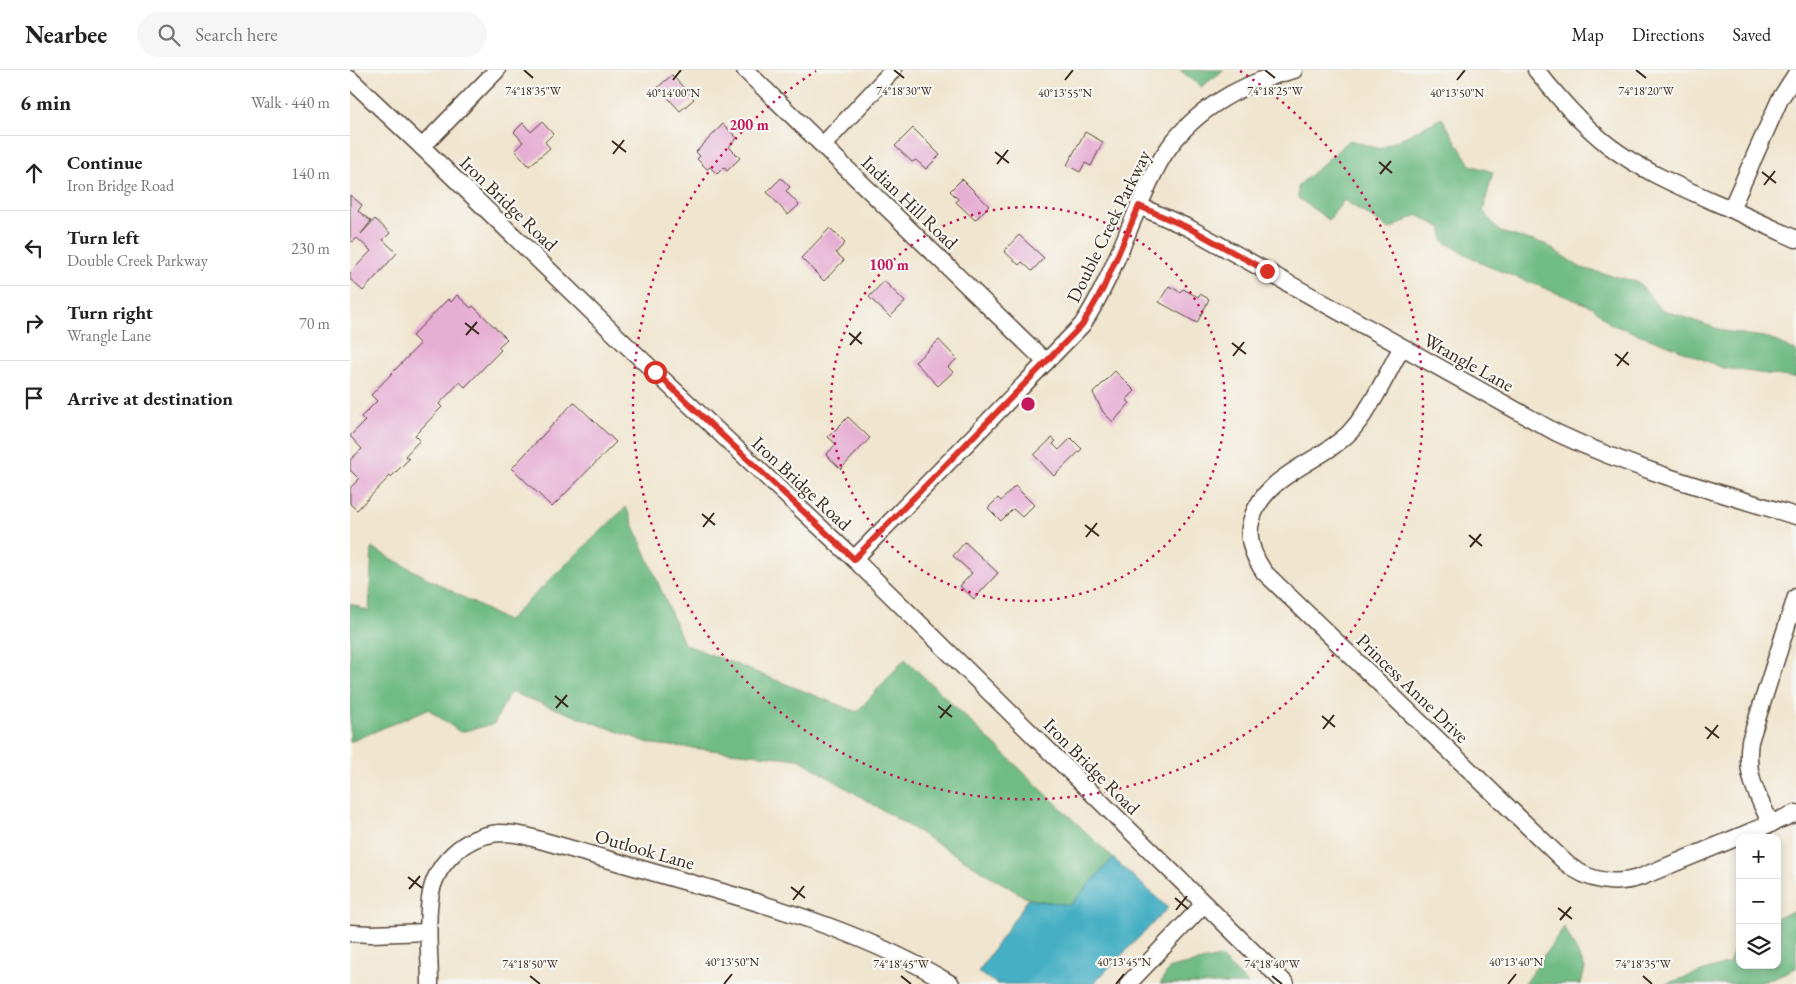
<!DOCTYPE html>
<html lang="en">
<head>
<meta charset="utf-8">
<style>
  :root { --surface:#fff; --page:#f6f6f6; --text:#222; --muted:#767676; --line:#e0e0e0 }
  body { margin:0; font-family:"EB Garamond",serif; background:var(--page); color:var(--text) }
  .controls { position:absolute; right:15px; bottom:15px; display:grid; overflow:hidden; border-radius:10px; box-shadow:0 2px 8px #0003 }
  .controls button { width:45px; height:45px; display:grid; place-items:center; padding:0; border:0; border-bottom:1px solid var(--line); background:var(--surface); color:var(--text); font:25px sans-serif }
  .stop { position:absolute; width:15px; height:15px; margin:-11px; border:4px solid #d93025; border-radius:50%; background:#fff }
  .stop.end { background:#d93025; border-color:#fff; box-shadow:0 1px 5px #0008 }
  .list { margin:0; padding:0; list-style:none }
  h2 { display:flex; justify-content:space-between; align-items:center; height:65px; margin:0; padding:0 20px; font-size:21px }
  h2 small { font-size:16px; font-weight:400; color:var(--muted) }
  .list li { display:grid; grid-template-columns:32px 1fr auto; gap:15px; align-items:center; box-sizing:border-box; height:75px; padding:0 20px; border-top:1px solid var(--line) }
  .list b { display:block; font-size:19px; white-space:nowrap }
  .list p { margin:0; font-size:16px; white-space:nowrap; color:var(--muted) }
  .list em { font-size:16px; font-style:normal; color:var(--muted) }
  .icon { flex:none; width:28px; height:28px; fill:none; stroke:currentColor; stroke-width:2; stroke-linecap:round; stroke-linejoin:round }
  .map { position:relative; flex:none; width:1446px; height:914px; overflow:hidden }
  header { display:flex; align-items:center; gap:30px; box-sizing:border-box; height:70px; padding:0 25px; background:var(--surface); border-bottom:1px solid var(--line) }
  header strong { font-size:24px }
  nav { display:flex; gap:28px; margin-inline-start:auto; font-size:18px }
  .search { width:350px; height:45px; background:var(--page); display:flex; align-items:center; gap:12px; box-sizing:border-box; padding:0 18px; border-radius:28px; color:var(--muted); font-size:19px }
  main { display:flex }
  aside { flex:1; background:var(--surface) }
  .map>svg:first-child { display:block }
</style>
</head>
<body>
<header>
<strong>Nearbee</strong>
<div class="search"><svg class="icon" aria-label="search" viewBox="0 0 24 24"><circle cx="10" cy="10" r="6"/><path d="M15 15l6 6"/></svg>Search here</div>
<nav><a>Map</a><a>Directions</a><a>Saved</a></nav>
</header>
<main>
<aside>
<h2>6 min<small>Walk · 440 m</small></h2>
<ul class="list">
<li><svg class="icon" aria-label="ahead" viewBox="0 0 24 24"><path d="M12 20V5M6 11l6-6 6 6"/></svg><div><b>Continue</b><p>Iron Bridge Road</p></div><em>140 m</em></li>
<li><svg class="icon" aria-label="left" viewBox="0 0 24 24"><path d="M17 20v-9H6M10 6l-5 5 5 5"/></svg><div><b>Turn left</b><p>Double Creek Parkway</p></div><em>230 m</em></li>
<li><svg class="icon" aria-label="right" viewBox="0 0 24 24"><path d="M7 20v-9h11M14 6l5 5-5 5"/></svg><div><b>Turn right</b><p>Wrangle Lane</p></div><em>70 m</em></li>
<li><svg class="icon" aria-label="arrive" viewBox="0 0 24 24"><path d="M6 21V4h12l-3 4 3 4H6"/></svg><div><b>Arrive at destination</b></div></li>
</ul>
</aside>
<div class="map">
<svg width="1446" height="914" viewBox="0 0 1446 914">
  <rect width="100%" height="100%" fill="#f6f6f2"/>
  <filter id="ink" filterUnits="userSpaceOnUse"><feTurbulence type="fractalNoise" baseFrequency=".02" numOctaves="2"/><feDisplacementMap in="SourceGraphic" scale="10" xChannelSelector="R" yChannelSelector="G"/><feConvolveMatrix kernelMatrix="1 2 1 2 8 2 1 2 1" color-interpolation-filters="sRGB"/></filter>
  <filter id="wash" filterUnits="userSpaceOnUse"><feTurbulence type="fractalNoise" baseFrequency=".0096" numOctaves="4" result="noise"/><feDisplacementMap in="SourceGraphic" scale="20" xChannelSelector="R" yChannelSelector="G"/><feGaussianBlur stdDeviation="1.12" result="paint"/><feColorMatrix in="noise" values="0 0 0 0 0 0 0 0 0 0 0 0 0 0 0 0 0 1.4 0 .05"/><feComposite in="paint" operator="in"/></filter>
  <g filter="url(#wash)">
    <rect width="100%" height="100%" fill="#f0e5ce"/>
    <g fill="#71bc84" stroke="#567351">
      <polygon points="830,0 874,0 851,17"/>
      <polygon points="1092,48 1120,95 1143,102 1133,141 1150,162 1195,174 1231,198 1288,212 1310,239 1374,261 1419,268 1446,281 1446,308 1373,298 1316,274 1260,254 1243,237 1135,195 1093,171 1092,158 1067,145 1040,159 994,130 979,150 948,128 948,116 1000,70 1030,79"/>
      <polygon points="276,437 334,574 507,642 555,589 763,788 720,835 678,829 449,689 302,674 160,622 144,654 110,662 78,639 0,672 0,533 19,542 22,478 157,551"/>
      <polygon points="1446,841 1446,898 1408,914 1315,914 1379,893 1390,863 1390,895 1427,895 1427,847"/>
      <polygon points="1214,857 1235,898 1231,914 1174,914"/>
      <polygon points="870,887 898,914 810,914 820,898"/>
    </g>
    <polygon fill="#45afc4" stroke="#406c71" points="763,788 818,838 746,911 741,914 647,914 628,902 678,829 720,835"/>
    <g id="blocks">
      <g fill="#e6aed4">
        <polygon points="322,5 344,29 330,41 308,17"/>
        <polygon points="192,52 203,64 195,72 200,78 179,96 165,80 173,72 164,62 173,53 181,62"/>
        <polygon points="373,54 387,68 379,77 390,88 377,101 374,97 367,104 360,97 357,99 347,89 350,86 346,82"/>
        <polygon points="563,58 590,85 576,99 566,90 562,92 545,76"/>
        <polygon points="735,62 753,72 741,96 735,93 730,102 717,95"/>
        <polygon points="431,108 440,117 436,121 449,135 438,145 417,122"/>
        <polygon points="612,109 639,136 625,150 606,132 608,129 600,121"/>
        <polygon points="0,125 12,135 8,141 21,151 11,164 25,149 40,163 33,170 47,183 13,221 0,209 0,203 21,181 7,168 3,172 0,170"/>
        <polygon points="480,158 495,173 486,183 494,190 474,211 451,188"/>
        <polygon points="669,165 694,188 682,201 672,192 669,195 654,181"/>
        <polygon points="534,211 555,232 540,247 519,227"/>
        <polygon points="819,216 830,222 833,219 848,227 850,224 859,229 847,253 809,232"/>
        <polygon points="107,225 121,238 123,236 157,269 148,277 151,280 115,317 110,312 89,334 92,337 65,365 70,370 55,386 59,389 41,407 40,406 7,440 0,434 0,418 9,409 0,400 0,390 12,379 0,366 15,351 11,347 27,331 21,325 70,274 62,266 98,229 101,232"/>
        <polygon points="589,270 607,289 598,297 603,302 588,316 565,292"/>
        <polygon points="765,301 785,321 776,330 780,333 763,352 753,342 743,323"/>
        <polygon points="224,332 266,372 202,437 162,398"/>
        <polygon points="498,347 520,368 491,399 476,385 486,374 478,367"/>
        <polygon points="702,368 706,371 703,374 709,380 721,368 732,379 704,406 684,385"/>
        <polygon points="665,416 684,435 672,447 663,439 651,451 638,438 648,428 651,431"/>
        <polygon points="615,472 648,503 624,529 610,516 622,503 603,486"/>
      </g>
    </g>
  </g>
  <g filter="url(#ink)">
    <use href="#blocks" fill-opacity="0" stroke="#564638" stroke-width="1"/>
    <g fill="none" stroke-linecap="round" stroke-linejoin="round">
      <defs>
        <g id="minor">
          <polyline points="395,0 696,292"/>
          <path d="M1186,0C1208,27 1230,53 1258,75C1289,99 1326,115 1362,131C1390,143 1418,156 1446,169"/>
          <polyline points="0,9 72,77 273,272 504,489 936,914"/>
          <polyline points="473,75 543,0"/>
          <polyline points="72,77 147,0"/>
          <path d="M789,136L839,158L1207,363C1283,399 1365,422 1446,446"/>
          <polyline points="1381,139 1430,29 1446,4"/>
          <path d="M1052,277C1036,305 1022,338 1000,362C969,394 913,404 901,452C896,470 904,487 914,502L1216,793C1238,811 1264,816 1291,807L1446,743"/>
          <path d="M504,489L732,255C765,205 781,146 809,93C837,43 890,13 944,0"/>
          <path d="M1421,754C1407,724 1395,706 1400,671L1446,527"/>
          <polyline points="0,863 21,864 78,862"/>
          <path d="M80,914C80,886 76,857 80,829C84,794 114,766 149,763C158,763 167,764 176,766C232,782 288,798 344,814C433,839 521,866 601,914"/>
          <polyline points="778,914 854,834"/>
        </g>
      </defs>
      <use href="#minor" stroke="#564638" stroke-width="19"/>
      <use href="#minor" stroke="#fff" stroke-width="16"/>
    </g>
  </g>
  <g fill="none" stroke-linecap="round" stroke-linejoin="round" filter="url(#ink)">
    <polyline stroke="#d93025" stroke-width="6" points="305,302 504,489 732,255 753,219 789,136 839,158 917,201"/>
  </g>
  <path fill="none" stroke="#3b2a1e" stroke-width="2" d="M174,0L183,8M544,0L554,8M915,0L925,8M1286,0L1296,8M323,10L331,0M715,10L723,0M1107,10L1115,0M262,71L276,82M645,82L659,93M263,84L274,70M1029,92L1042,103M647,94L658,80M1412,102L1426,113M1030,104L1041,91M1414,115L1425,101M115,253L129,264M499,263L512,274M116,265L127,252M882,273L896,284M500,275L511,262M1265,284L1279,295M883,286L894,272M1267,296L1278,282M352,444L365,455M735,455L749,466M353,457L364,443M1119,465L1132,476M736,467L747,453M1120,477L1131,464M205,626L218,637M588,636L602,647M206,638L217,625M972,646L985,657M590,648L601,635M1355,657L1369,668M973,659L984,645M1357,669L1368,655M58,807L72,818M441,817L455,828M59,819L70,806M825,828L838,839M443,830L454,816M1208,838L1222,849M826,840L837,826M1210,850L1221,837M180,906L190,914M551,906L561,914M922,906L932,914M1293,906L1302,914M374,914L382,904M766,914L774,904M1158,914L1166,904"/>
  <g fill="none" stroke="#c2185b" stroke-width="2.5" stroke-dasharray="2.5 5">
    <circle cx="678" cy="334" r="197"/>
    <path d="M890 1A395 395 0 1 1 466 1"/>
  </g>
  <g text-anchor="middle" stroke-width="4.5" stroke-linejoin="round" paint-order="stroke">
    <g font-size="19" fill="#3b2a1e" stroke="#f6f6f2">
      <text transform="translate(560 132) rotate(44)" y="7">Indian Hill Road</text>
      <text transform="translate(159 133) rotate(44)" y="7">Iron Bridge Road</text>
      <text transform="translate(758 156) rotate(-64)" y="7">Double Creek Parkway</text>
      <text transform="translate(1119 292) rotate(29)" y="7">Wrangle Lane</text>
      <text transform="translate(452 413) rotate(43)" y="7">Iron Bridge Road</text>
      <text transform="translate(1063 618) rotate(44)" y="7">Princess Anne Drive</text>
      <text transform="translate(742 696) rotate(45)" y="7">Iron Bridge Road</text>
      <text transform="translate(295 779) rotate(16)" y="7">Outlook Lane</text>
    </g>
  </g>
  <g font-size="12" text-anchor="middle" fill="#3b2a1e" stroke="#f6f6f2" stroke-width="4.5" stroke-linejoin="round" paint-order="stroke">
    <text x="183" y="25">74°18'35"W</text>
    <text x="554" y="25">74°18'30"W</text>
    <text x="925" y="25">74°18'25"W</text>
    <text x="1296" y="25">74°18'20"W</text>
    <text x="323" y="27">40°14'00"N</text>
    <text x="715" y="27">40°13'55"N</text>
    <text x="1107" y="27">40°13'50"N</text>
    <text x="382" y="896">40°13'50"N</text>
    <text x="774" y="896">40°13'45"N</text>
    <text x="1166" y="896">40°13'40"N</text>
    <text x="180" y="898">74°18'50"W</text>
    <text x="551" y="898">74°18'45"W</text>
    <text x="922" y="898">74°18'40"W</text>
    <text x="1293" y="898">74°18'35"W</text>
  </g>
  <circle cx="678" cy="334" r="8" fill="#c2185b" stroke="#f6f6f2" stroke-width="2.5"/>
  <g font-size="15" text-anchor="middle" font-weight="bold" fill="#c2185b" stroke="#f6f6f2" stroke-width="4.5" stroke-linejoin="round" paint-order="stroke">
    <text x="399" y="60">200 m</text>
    <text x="539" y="200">100 m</text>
  </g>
</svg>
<div class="controls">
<button>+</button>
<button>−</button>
<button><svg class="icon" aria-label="layers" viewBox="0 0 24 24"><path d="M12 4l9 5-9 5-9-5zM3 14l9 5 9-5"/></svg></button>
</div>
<div class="stop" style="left:305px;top:302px"></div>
<div class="stop end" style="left:917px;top:201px"></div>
</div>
</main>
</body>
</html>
